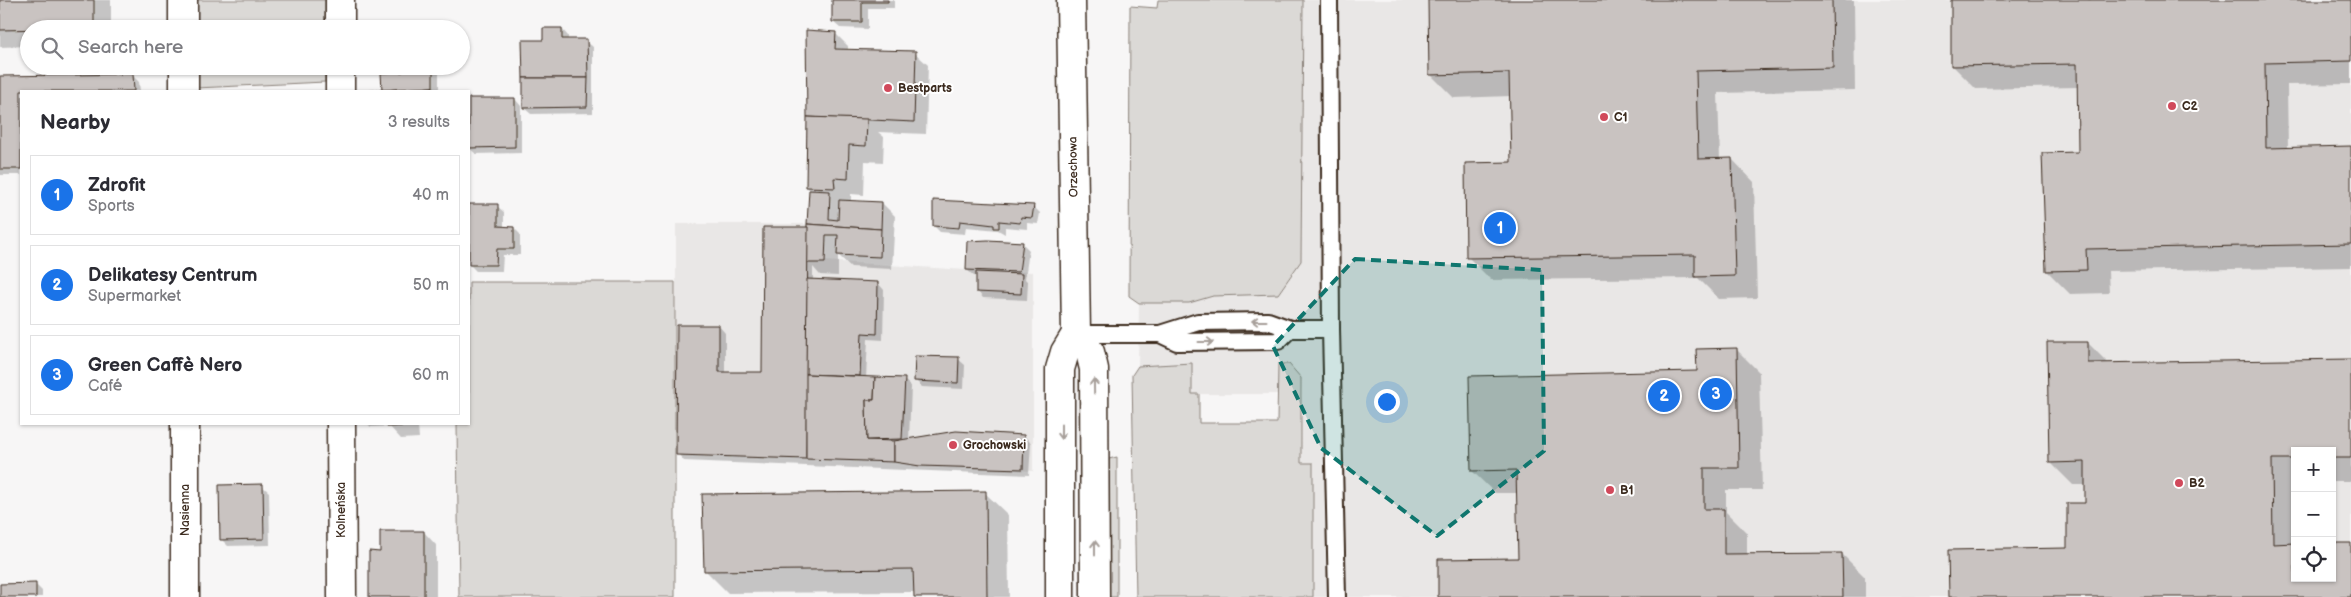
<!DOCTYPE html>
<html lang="en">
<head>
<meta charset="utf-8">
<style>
  :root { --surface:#fff; --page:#f7f7f7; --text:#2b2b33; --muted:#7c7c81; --line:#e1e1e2; --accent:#1a73e8 }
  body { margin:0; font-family:"Balsamiq Sans",sans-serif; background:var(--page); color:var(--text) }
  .controls { position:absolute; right:15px; bottom:15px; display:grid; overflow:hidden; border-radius:0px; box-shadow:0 1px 4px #0004 }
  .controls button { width:45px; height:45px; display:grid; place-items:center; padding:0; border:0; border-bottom:1px solid var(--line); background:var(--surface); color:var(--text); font:25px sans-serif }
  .you { position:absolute; left:1386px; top:401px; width:18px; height:18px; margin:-12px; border:4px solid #fff; border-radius:50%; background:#1a73e8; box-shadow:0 0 0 8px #1a73e833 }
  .badge { display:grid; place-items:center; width:32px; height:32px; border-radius:50%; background:var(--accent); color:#fff; font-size:16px; font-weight:700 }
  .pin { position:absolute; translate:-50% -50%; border:2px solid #fff; box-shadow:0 1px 5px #0006 }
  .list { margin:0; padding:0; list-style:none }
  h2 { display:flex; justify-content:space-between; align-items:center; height:65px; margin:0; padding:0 20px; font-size:21px }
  h2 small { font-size:16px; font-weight:400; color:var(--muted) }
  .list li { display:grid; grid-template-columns:32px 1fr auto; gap:15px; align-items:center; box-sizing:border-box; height:80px; margin:0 10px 10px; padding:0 10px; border:1px solid var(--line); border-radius:0px }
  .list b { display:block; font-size:19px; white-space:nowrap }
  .list p { margin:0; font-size:16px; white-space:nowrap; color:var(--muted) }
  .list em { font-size:16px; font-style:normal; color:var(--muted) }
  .icon { flex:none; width:28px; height:28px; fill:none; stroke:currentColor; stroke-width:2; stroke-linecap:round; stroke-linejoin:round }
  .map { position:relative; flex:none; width:2351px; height:597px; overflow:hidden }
  .search { position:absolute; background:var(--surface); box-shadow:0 1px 4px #0004; left:20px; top:20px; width:450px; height:55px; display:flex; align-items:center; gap:12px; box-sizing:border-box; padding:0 18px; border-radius:28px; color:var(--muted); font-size:19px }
  .panel { position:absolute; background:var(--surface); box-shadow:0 1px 4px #0004; left:20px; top:90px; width:450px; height:335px; border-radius:0px }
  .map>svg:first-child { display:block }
</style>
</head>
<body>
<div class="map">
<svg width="2351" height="597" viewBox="0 0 2351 597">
  <rect width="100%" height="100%" fill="#f7f6f6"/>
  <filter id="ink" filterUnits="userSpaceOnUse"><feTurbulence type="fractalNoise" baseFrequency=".02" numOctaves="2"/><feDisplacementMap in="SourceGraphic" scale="10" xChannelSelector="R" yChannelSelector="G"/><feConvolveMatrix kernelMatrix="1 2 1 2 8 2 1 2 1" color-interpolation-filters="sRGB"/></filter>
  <g filter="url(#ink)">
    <g fill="#e9e7e6" fill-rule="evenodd">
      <path d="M1303,0H2351V597H1313V463H1301L1302,393L1301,378L1296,371L1289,364H1278L1277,394H1192V363L1138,366L1139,303H1189L1213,296L1278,294L1301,261ZM2295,451H2332V578H2295Z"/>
      <polygon points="676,224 807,224 807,263 825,263 825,261 966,270 1033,272 1033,471 920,466 894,462 676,455"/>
    </g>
    <g fill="#dbd9d6" stroke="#8b827a">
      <rect x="195" y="0" width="130" height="29"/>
      <polygon points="1158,0 1303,0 1301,261 1278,294 1213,296 1189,303 1139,303 1129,296 1130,6 1157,8"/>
      <polygon points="196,66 325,66 325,82 196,88"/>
      <polygon points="469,282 675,282 675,597 459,597 457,424 469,424"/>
      <polygon points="1192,363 1192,394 1199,394 1199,423 1277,423 1278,364 1289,364 1301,378 1301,463 1313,463 1313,597 1136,597 1132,375 1138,366"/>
      <polygon points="1117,457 1117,597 1107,597 1109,459"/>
    </g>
    <g fill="#0003">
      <polygon points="0,0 111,0 111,29 29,29 29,46 0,47"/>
      <polygon points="833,0 894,0 894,8 868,8 868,29 840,28 833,22"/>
      <polygon points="1429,0 1854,0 1855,90 1718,93 1720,160 1732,159 1754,182 1757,298 1719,299 1698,278 1491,280 1468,257 1513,163 1511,96 1454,98 1431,75"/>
      <polygon points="1952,0 2351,0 2351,84 2287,85 2288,148 2351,148 2351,267 2108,271 2109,293 2070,294 2047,271 2080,153 2079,87 1976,89 1953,66"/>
      <polygon points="562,29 568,36 568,41 586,41 593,47 593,113 531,114 524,108 544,41"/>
      <polygon points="835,33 848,46 848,50 915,53 928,65 926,134 878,132 884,137 883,162 865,161 864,195 851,194 851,202 882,203 895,216 892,269 851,267 838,255 838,276 820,275 813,267 813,281 878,283 884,290 883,340 868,339 866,378 904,380 911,386 909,440 1024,436 1031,443 1029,475 684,461 678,454 719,326 725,333 725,373 763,374 809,228 810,190 807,187"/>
      <polygon points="404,66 439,66 439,91 376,91 383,91 404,73"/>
      <polygon points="133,76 139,82 140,91 21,91 21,175 0,175 0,77"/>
      <polygon points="515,99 521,106 521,153 476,154 469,148"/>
      <polygon points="497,206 504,212 504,228 514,228 520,234 520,255 503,255 502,271 476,271 469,264"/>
      <polygon points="1033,206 1040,213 1038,224 1027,223 1027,229 1005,227 1005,234 998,230 966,227 965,234 940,232 934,226"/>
      <polygon points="1022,243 1029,250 1025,279 1028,282 1027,300 983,298 977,291 977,276 974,276 967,270"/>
      <polygon points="2088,343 2109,364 2351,360 2351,481 2332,481 2332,451 2295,451 2294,481 2295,578 2332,578 2351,544 2351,597 1950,597 2068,549 2087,504 2086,485 2073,485 2050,462"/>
      <polygon points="1737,350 1759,372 1762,490 1726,490 1726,512 1747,533 1747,555 1842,554 1865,577 1865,597 1439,597 1519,559 1518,493 1495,493 1472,471 1698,372"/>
      <polygon points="958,359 965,365 964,389 922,387 916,381"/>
      <polygon points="368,424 437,424 437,425 418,425 419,438 401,439 389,426 371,427"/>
      <polygon points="262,486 269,492 270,545 228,546 221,539"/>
      <polygon points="985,493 1008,515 1009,597 915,597 915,592 728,593 705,570"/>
      <polygon points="424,532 436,545 436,597 370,597 381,553"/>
      <polygon points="35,584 42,591 42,597 0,597 0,585"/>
    </g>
    <g fill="#c9c3c1" stroke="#3b2a1e">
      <polygon points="0,0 94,0 94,28 0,30"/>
      <polygon points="832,0 888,0 888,2 862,2 862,22 832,22"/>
      <polygon points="1428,0 1832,0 1833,68 1696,71 1698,159 1732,158 1735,276 1695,277 1695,255 1466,258 1465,163 1511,162 1509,73 1429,75"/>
      <polygon points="1951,0 2351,0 2351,61 2265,63 2266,148 2351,146 2351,244 2086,249 2087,270 2046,271 2042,153 2078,152 2077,64 1951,66"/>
      <polygon points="543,28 562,28 562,39 587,39 588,78 523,78 522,40 543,40"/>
      <polygon points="806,30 836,32 835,49 916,51 914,122 807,117"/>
      <polygon points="403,66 433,66 433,87 382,90 381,73 403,72"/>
      <polygon points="133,74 134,91 21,91 21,169 0,169 0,76"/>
      <polygon points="523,78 588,78 587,107 523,108"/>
      <polygon points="433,87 433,91 356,91 382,90"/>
      <polygon points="469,98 515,98 515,147 469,148"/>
      <polygon points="807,117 867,119 866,146 849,145 848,179 834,178 835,188 806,187"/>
      <polygon points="809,190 830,191 829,219 838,220 839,200 882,202 881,229 807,224"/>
      <polygon points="933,200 1034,205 1032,218 1021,217 1020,223 999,221 999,228 994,228 994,225 960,221 959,228 933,226"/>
      <polygon points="469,204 498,204 498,226 514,227 514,249 497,249 496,265 469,265"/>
      <polygon points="807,224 881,229 880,257 837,255 838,235 826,235 825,263 806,263"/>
      <polygon points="763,227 808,227 806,459 676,455 677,325 719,325 719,372 762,372"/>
      <polygon points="988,240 1023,242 1019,272 966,270 967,241"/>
      <polygon points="976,272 1022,274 1021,294 976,292"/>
      <polygon points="807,279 878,282 877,334 862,333 860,376 806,374"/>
      <polygon points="2047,342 2088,342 2088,363 2351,359 2351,458 2332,458 2332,451 2295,451 2295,459 2272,459 2273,544 2295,543 2295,578 2332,578 2332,543 2351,543 2351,597 1949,597 1948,550 2067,548 2067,503 2085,503 2085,462 2049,463"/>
      <polygon points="1737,348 1739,468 1704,468 1704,509 1724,509 1724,554 1842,553 1843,597 1438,597 1438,559 1518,558 1516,470 1471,471 1469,376 1697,371 1696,349"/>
      <polygon points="915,356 959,357 958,383 914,381"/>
      <polygon points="806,374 875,377 874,400 866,400 867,440 894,441 894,462 806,459"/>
      <polygon points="875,377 905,378 902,439 867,440 866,400 874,400"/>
      <polygon points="387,424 407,424 407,426 387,427"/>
      <polygon points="956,431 1024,435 1023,469 920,466 894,462 894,441"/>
      <polygon points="263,484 264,539 220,540 219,485"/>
      <polygon points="986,491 987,597 914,597 913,569 704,571 702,494"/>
      <polygon points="380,531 424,531 424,597 369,597 369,551 380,552"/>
      <polygon points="36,583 36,597 0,597 0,584"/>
    </g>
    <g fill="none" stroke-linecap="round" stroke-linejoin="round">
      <defs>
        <g id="service">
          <polyline points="1329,0 1331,329"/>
          <polyline points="1076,334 1160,334 1198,322 1268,321 1290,329 1331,329 1337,597"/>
          <polyline points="1160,334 1177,342 1278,341 1290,329"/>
        </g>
        <g id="minor">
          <polyline points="183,0 183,29"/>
          <polyline points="340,0 340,29"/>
          <polyline points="184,66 184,91"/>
          <polyline points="340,66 340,91"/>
          <polyline points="1076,334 1090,352 1094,369 1095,597"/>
          <polyline points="341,424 342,597"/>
          <polyline points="185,597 185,424"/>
          <polyline points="1060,597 1060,369 1065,352 1076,334 1071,0"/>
        </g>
      </defs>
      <use href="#service" stroke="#3b2a1e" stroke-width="20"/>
      <use href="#minor" stroke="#3b2a1e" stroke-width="31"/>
      <use href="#service" stroke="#fff" stroke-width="16"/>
      <use href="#minor" stroke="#fff" stroke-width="28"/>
    </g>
    <defs><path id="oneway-shaft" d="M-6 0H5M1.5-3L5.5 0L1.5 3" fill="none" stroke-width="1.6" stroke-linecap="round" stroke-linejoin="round" transform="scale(1.25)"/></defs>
    <g stroke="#a79f9a">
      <use href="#oneway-shaft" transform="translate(1259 321) rotate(-180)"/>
      <use href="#oneway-shaft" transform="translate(1206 342)"/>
      <use href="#oneway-shaft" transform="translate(1094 386) rotate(-91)"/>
      <use href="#oneway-shaft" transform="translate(1061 432) rotate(90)"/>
      <use href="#oneway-shaft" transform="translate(1095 548) rotate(-90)"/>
    </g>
  </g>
  <path fill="#0f766e" fill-opacity="0.2" stroke="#0f766e" stroke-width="4" stroke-dasharray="10 6" stroke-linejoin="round" d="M1355,259L1542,270L1544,451L1437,536L1321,448L1273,346Z"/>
  <g fill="#d1495b" stroke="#fff" stroke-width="2">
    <circle cx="888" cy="88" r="5"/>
    <circle cx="2172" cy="106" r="5"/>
    <circle cx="1604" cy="117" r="5"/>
    <circle cx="953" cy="445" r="5"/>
    <circle cx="2179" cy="483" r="5"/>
    <circle cx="1610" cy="490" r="5"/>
  </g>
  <g text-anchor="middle" stroke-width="4" stroke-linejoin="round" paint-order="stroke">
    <g font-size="12" font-weight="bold" fill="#3b2a1e" stroke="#fff" text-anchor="start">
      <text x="898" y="92">Bestparts</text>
      <text x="2182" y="110">C2</text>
      <text x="1614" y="121">C1</text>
      <text x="963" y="449">Grochowski</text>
      <text x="2189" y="487">B2</text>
      <text x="1620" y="494">B1</text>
    </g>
    <g font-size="12" fill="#3b2a1e" stroke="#fff">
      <text transform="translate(1073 167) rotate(-91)" y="4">Orzechowa</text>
      <text transform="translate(185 510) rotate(-90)" y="4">Nasienna</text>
      <text transform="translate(341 510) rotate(-90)" y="4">Kolneńska</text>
    </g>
  </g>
</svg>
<div class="controls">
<button>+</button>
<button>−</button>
<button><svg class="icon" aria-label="locate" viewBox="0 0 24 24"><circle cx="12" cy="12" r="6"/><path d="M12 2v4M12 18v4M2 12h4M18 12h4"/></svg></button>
</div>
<div class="you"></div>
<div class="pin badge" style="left:1500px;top:228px">1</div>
<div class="pin badge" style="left:1664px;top:396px">2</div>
<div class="pin badge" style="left:1716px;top:394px">3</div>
<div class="search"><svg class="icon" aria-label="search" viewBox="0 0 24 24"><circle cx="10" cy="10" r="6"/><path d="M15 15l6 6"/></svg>Search here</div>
<section class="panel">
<h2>Nearby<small>3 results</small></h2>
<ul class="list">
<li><span class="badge">1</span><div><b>Zdrofit</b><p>Sports</p></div><em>40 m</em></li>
<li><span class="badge">2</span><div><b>Delikatesy Centrum</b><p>Supermarket</p></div><em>50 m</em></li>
<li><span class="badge">3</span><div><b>Green Caffè Nero</b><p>Café</p></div><em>60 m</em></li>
</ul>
</section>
</div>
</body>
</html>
